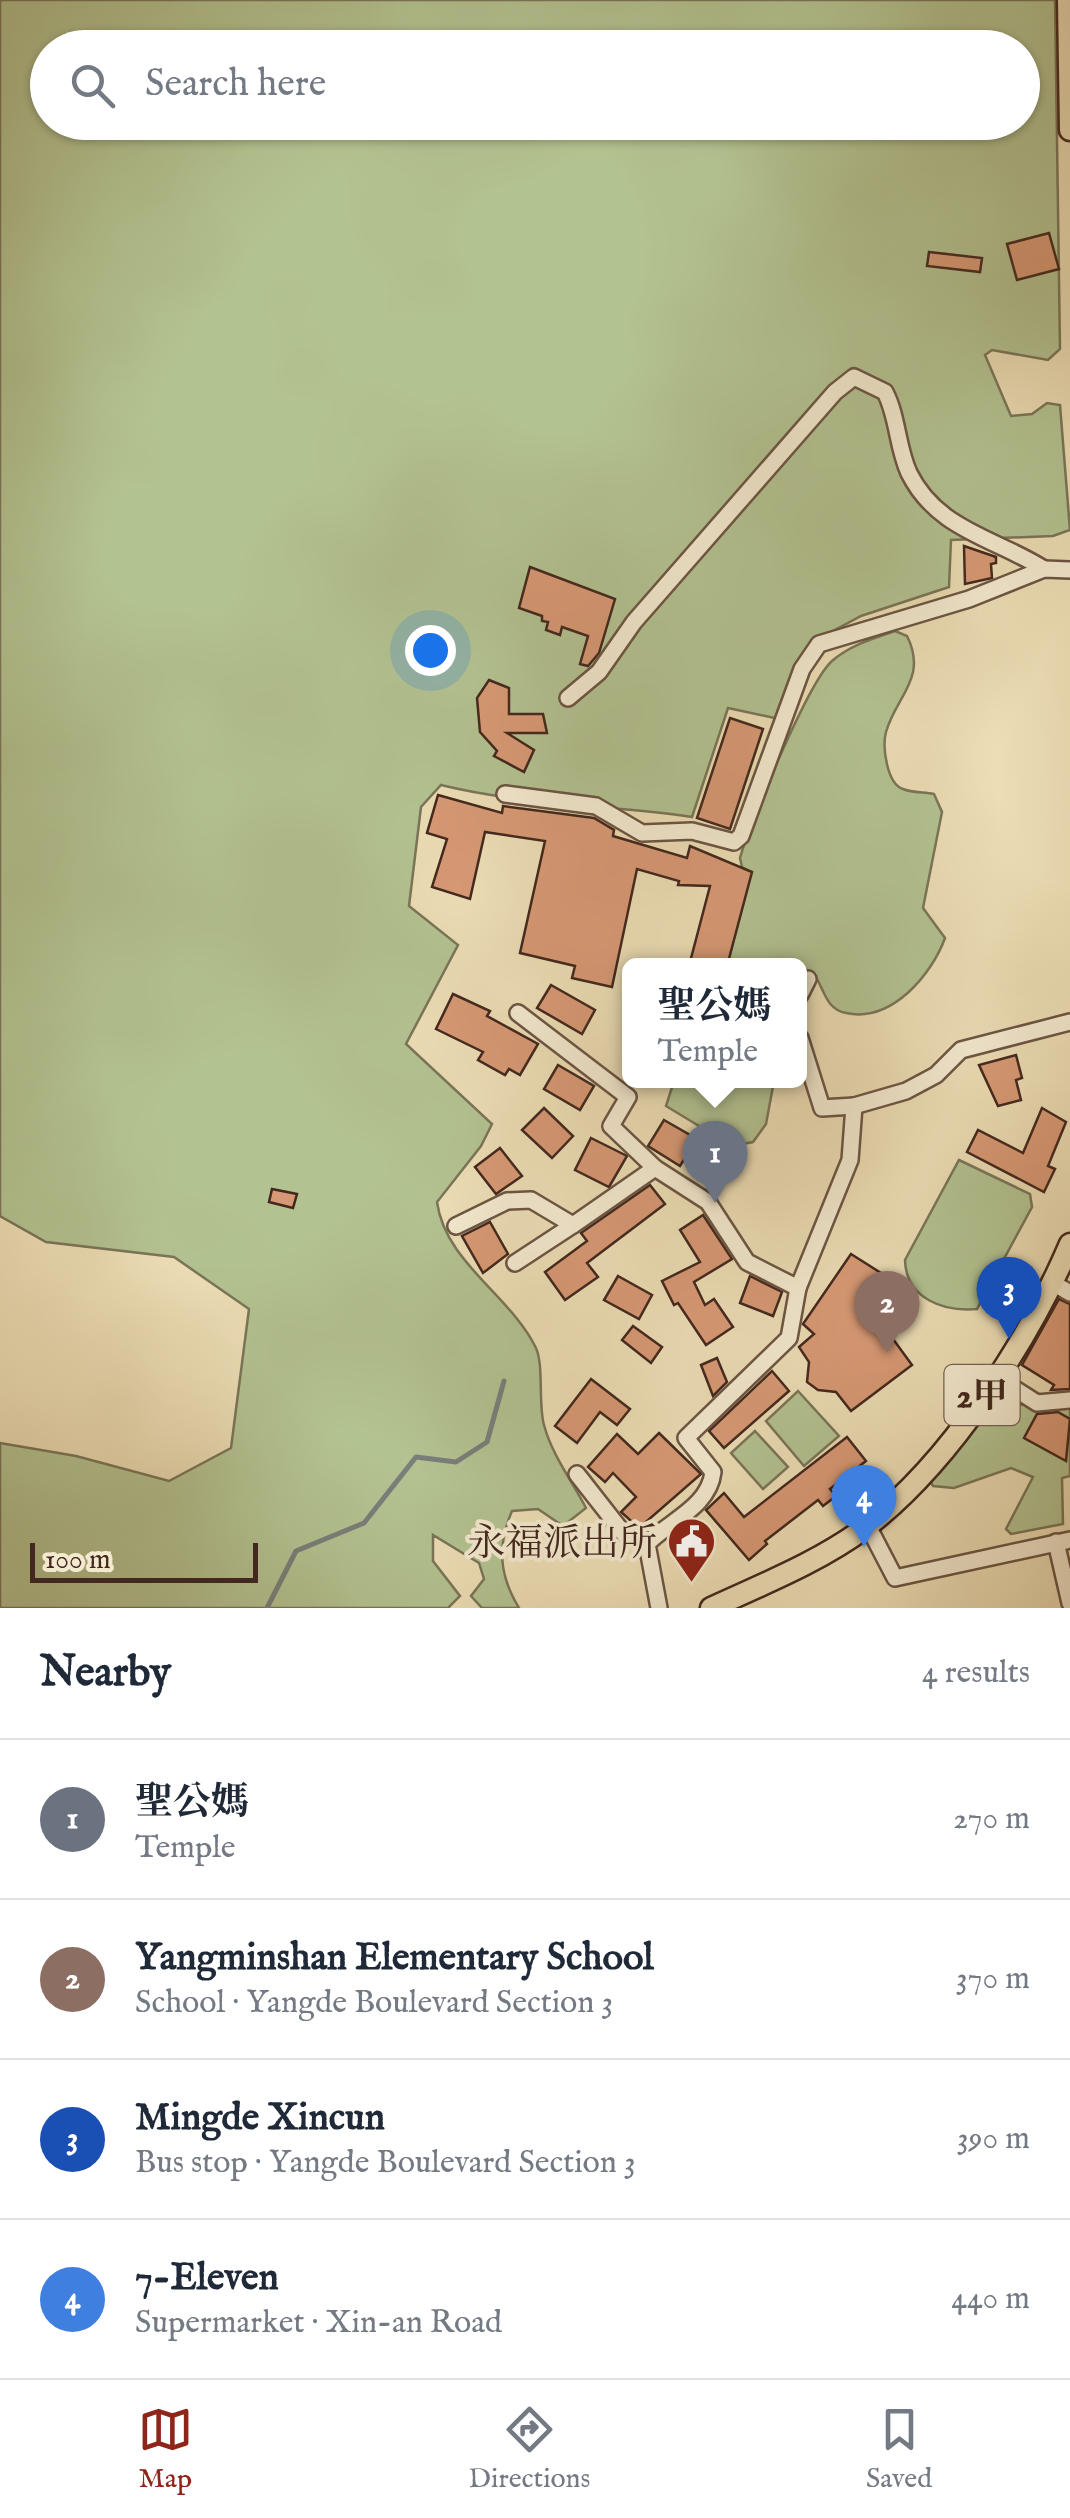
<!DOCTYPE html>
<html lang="en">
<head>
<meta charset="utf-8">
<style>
  :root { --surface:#fff; --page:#f2f2f3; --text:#1f2937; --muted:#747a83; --line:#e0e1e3; --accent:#8f2418 }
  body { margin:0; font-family:"IM FELL English","Noto Serif TC",serif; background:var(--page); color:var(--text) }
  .scale { position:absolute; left:30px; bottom:25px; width:228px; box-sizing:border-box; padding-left:10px; border:5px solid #42281e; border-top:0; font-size:28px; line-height:35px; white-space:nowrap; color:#42281e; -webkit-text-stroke:8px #f3e9cf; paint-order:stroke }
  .you { position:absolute; left:430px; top:650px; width:35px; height:35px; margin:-25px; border:8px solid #fff; border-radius:50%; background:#1a73e8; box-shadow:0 0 0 15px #1a73e833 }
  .badge { display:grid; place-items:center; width:65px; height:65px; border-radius:50%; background:var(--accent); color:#fff; font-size:32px; font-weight:700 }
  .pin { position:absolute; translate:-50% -82px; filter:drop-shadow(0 2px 5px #0008) }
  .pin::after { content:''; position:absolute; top:52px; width:35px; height:30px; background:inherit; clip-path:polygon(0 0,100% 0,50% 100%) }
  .popup { position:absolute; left:622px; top:958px; width:185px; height:130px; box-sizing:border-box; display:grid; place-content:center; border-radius:15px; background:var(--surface); filter:drop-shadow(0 2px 8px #0005); font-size:32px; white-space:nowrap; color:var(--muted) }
  .popup b { font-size:38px; color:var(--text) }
  .popup::after { content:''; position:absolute; left:50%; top:100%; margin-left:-20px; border:20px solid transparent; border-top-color:var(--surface) }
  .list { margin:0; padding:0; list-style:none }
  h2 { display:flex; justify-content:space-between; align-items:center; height:130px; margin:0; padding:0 40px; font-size:42px }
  h2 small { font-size:32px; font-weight:400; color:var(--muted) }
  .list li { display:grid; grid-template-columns:65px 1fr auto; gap:30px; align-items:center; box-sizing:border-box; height:160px; padding:0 40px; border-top:2px solid var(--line) }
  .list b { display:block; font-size:38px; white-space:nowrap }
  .list p { margin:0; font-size:32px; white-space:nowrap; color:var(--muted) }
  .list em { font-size:32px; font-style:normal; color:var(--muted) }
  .icon { flex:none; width:55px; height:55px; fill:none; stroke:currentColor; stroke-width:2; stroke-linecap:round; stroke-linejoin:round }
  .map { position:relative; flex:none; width:1070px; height:1608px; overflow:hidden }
  .search { position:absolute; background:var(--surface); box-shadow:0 2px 8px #0004; left:30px; right:30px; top:30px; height:110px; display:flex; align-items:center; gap:25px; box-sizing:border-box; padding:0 35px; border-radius:55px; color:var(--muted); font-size:38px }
  .sheet { height:770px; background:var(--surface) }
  nav { display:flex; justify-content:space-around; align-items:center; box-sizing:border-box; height:140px; border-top:2px solid var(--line); background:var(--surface); font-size:28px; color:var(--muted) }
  nav a { display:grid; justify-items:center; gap:5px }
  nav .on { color:var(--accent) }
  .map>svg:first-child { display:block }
</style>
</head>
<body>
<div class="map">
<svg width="1070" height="1608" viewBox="0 0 1070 1608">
  <rect width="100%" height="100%" fill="#ecddb5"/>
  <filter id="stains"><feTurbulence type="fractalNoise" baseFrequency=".002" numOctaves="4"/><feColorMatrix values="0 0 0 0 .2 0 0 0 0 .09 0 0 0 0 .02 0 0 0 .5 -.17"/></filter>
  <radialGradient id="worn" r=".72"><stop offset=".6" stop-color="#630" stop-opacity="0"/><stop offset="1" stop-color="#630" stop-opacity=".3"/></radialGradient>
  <g fill="#b3c291" stroke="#7a7558" stroke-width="2.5" fill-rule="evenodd">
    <path d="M0,0H1055L1060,349L1048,360L992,350L985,355L1011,416L1032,414L1047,403L1060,405L1070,530L1053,536L951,540L949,587L861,616L811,643L779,719L728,708L692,817C609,805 522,805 441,785L421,807L409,906L458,945L406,1044L492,1124L481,1146L437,1202C445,1262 511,1296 536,1348C544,1366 538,1404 544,1425C552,1455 572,1481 586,1508L563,1526L538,1509L512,1511C497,1546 499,1575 519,1608H482L471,1596L484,1579L479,1563L433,1535V1561L460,1596L448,1608H0V1443L76,1456L169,1481L231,1448L249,1309L174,1257L46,1242L0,1216ZM48,48H1022V122H48Z"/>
    <path d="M895,631L907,636C928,678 896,696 886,732C882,747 887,784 903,789C912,793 924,792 934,794L942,812L923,908L945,938C932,974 892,1023 846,1013C827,1009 825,993 817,979C812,972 800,966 793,960L787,965L727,966L751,872L742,867L740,858C749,824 809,681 832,661C850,645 872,639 895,631Z"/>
    <polygon points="674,1081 774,1081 766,1124 753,1142 732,1146 666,1106"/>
    <path d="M959,1160L1030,1194L1032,1207L977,1309C944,1312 906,1299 905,1260Z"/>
    <polygon points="995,1388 1022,1405 1070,1397 1070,1476 1062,1478 1063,1524 1011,1534 1006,1529 1033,1477 1011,1468 954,1488 933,1486 928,1477"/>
    <polygon points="798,1391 839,1436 804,1466 766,1421"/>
    <polygon points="755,1431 788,1467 763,1489 731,1453"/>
  </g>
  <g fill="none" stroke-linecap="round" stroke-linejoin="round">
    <polyline stroke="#797f7b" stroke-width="5" points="267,1608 296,1551 364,1523 416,1457 456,1462 487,1442 504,1381"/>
  </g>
  <g fill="#d79975" stroke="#42281e" stroke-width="2.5">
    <polygon points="1049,233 1059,269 1017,280 1007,244"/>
    <polygon points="929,252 982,258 980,272 927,266"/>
    <polygon points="964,546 996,557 996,563 991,564 992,578 965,584"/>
    <polygon points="530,567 615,599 599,653 588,666 580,664 588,636 562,627 560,635 546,630 548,622 542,621 542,616 519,608"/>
    <polygon points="489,680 509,688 509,714 543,714 547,733 507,733 534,750 524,772 494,756 497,751 480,732 477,698"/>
    <polygon points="730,718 763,729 730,829 697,818"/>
    <polygon points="438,795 502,813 503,806 594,818 614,830 613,836 687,858 690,846 752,872 727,966 689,966 710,886 678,885 679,881 637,869 612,987 572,978 575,966 520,953 545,841 485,832 470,899 432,887 447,839 427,833"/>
    <polygon points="551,985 595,1010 582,1034 537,1008"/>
    <polygon points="453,994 490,1011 487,1016 538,1044 520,1075 509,1069 505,1075 478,1060 483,1052 436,1029"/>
    <polygon points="1016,1055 1022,1078 1016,1080 1021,1100 998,1106 979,1065"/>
    <polygon points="558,1065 594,1086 580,1110 544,1089"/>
    <polygon points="544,1108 573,1136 552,1158 522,1130"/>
    <polygon points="1042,1108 1066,1122 1048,1166 1055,1169 1044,1192 967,1152 978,1130 1023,1153"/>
    <polygon points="664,1120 697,1139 680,1166 648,1146"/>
    <polygon points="591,1138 627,1156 609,1187 575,1170"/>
    <polygon points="500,1148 522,1176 496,1194 475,1167"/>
    <polygon points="650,1185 665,1204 587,1263 598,1277 565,1300 545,1272 587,1241 581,1233"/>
    <polygon points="272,1189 297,1194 293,1208 269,1202"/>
    <polygon points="703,1215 732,1259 694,1282 705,1305 714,1299 733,1327 706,1345 678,1303 674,1305 662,1281 700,1262 680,1230"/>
    <polygon points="490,1222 508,1254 483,1273 462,1236"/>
    <polygon points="851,1254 911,1292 917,1301 893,1339 912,1365 851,1411 836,1392 818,1390 807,1382 809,1362 799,1347 814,1334 803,1324"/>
    <polygon points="618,1276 652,1295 639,1319 604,1300"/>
    <polygon points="750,1276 782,1292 773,1316 740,1303"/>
    <polygon points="1059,1299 1070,1304 1070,1389 1051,1390 1054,1385 1022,1365"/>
    <polygon points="633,1326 662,1347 651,1363 622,1340"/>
    <polygon points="717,1358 727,1382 713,1396 701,1365"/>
    <polygon points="772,1371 789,1391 724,1448 709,1431"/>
    <polygon points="591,1379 630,1409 617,1425 600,1412 577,1443 555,1426"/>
    <polygon points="1058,1412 1070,1419 1066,1461 1024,1438 1037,1414"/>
    <polygon points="659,1433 701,1474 639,1528 621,1512 636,1497 613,1473 605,1482 588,1467 617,1434 638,1454"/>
    <polygon points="847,1437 866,1461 830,1489 836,1496 823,1506 818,1500 765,1541 767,1544 749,1560 706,1510 724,1493 744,1517"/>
  </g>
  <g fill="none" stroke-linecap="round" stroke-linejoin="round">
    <defs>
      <g id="minor">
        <path d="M568,698L599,672L634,622L835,392L854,377L885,392C898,417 897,447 909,473C937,530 995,538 1044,569"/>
        <polyline points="505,794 596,806 642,833 692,831 734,842 741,836 802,669 819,644 969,599 1044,569 1070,570"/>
        <polyline points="800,995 808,979"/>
        <polyline points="518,1013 628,1097 611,1126 655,1168 708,1202 747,1262 798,1288 850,1160 854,1106 906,1091 936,1075 961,1050 1070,1022"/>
        <polyline points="800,1038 822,1108 854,1106"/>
        <polyline points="456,1226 507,1201 531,1200 573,1225 655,1168"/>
        <polyline points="515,1263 573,1225"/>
        <polyline points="1053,1283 1070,1293"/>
        <polyline points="996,1377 1037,1403 1070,1400"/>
        <polyline points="577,1474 624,1534 647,1544"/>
        <polyline points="868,1526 895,1578 1070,1540"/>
        <polyline points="1056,1542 1070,1603"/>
        <path d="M659,1608L647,1544C669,1521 709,1507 713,1472L686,1438L789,1338L798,1288"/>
      </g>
      <g id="major">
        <polyline points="1068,0 1070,130"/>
        <path d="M711,1608C763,1584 821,1561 866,1527C950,1463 1029,1340 1070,1244"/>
      </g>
    </defs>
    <use href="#minor" stroke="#6c5544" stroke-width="20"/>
    <use href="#major" stroke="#42281e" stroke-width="25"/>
    <use href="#minor" stroke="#f3e9cf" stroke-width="15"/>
    <use href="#major" stroke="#ecddb5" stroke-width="20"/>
  </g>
  <defs>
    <symbol id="civic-pin" viewBox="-11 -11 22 30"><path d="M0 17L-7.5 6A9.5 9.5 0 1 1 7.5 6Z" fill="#8f2418" stroke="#f3e9cf"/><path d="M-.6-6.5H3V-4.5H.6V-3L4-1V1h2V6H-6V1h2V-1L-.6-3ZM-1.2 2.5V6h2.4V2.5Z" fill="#fff"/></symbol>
  </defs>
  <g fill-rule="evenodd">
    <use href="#civic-pin" x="664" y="1514" width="55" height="75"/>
  </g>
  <g text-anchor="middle" stroke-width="8" stroke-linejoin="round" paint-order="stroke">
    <rect fill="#f3e9cf" stroke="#776253" stroke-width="2.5" x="944.5" y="1365" width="75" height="60" rx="8"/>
    <g font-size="35" font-weight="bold" fill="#42281e">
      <text x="982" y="1407">2甲</text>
    </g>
    <g font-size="38" fill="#42281e" stroke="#f3e9cf" text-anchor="end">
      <text x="657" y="1555">永福派出所</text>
    </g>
  </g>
  <rect width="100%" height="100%" filter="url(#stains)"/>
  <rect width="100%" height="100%" fill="url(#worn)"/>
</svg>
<div class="scale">100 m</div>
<div class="you"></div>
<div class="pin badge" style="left:715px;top:1203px;background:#6b7280">1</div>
<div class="popup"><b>聖公媽</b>Temple</div>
<div class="pin badge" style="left:887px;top:1353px;background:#8d6e63">2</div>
<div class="pin badge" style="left:1009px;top:1339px;background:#1a4fb4">3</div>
<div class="pin badge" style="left:864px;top:1547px;background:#3f7fe0">4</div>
<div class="search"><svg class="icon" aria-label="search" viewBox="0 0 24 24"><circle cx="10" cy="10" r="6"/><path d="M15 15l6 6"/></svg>Search here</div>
</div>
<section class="sheet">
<h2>Nearby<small>4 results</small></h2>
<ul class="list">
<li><span class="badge" style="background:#6b7280">1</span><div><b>聖公媽</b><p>Temple</p></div><em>270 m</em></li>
<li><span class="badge" style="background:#8d6e63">2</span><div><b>Yangminshan Elementary School</b><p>School · Yangde Boulevard Section 3</p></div><em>370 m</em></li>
<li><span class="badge" style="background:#1a4fb4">3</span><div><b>Mingde Xincun</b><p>Bus stop · Yangde Boulevard Section 3</p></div><em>390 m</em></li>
<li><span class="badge" style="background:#3f7fe0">4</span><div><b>7-Eleven</b><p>Supermarket · Xin-an Road</p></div><em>440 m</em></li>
</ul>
</section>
<nav>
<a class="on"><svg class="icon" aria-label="map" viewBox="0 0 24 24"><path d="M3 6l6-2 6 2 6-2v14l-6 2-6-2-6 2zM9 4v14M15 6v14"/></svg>Map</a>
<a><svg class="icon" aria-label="directions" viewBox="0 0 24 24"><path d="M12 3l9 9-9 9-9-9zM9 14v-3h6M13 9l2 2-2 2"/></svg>Directions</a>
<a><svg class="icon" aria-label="saved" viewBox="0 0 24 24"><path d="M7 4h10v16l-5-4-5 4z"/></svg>Saved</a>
</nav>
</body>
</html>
